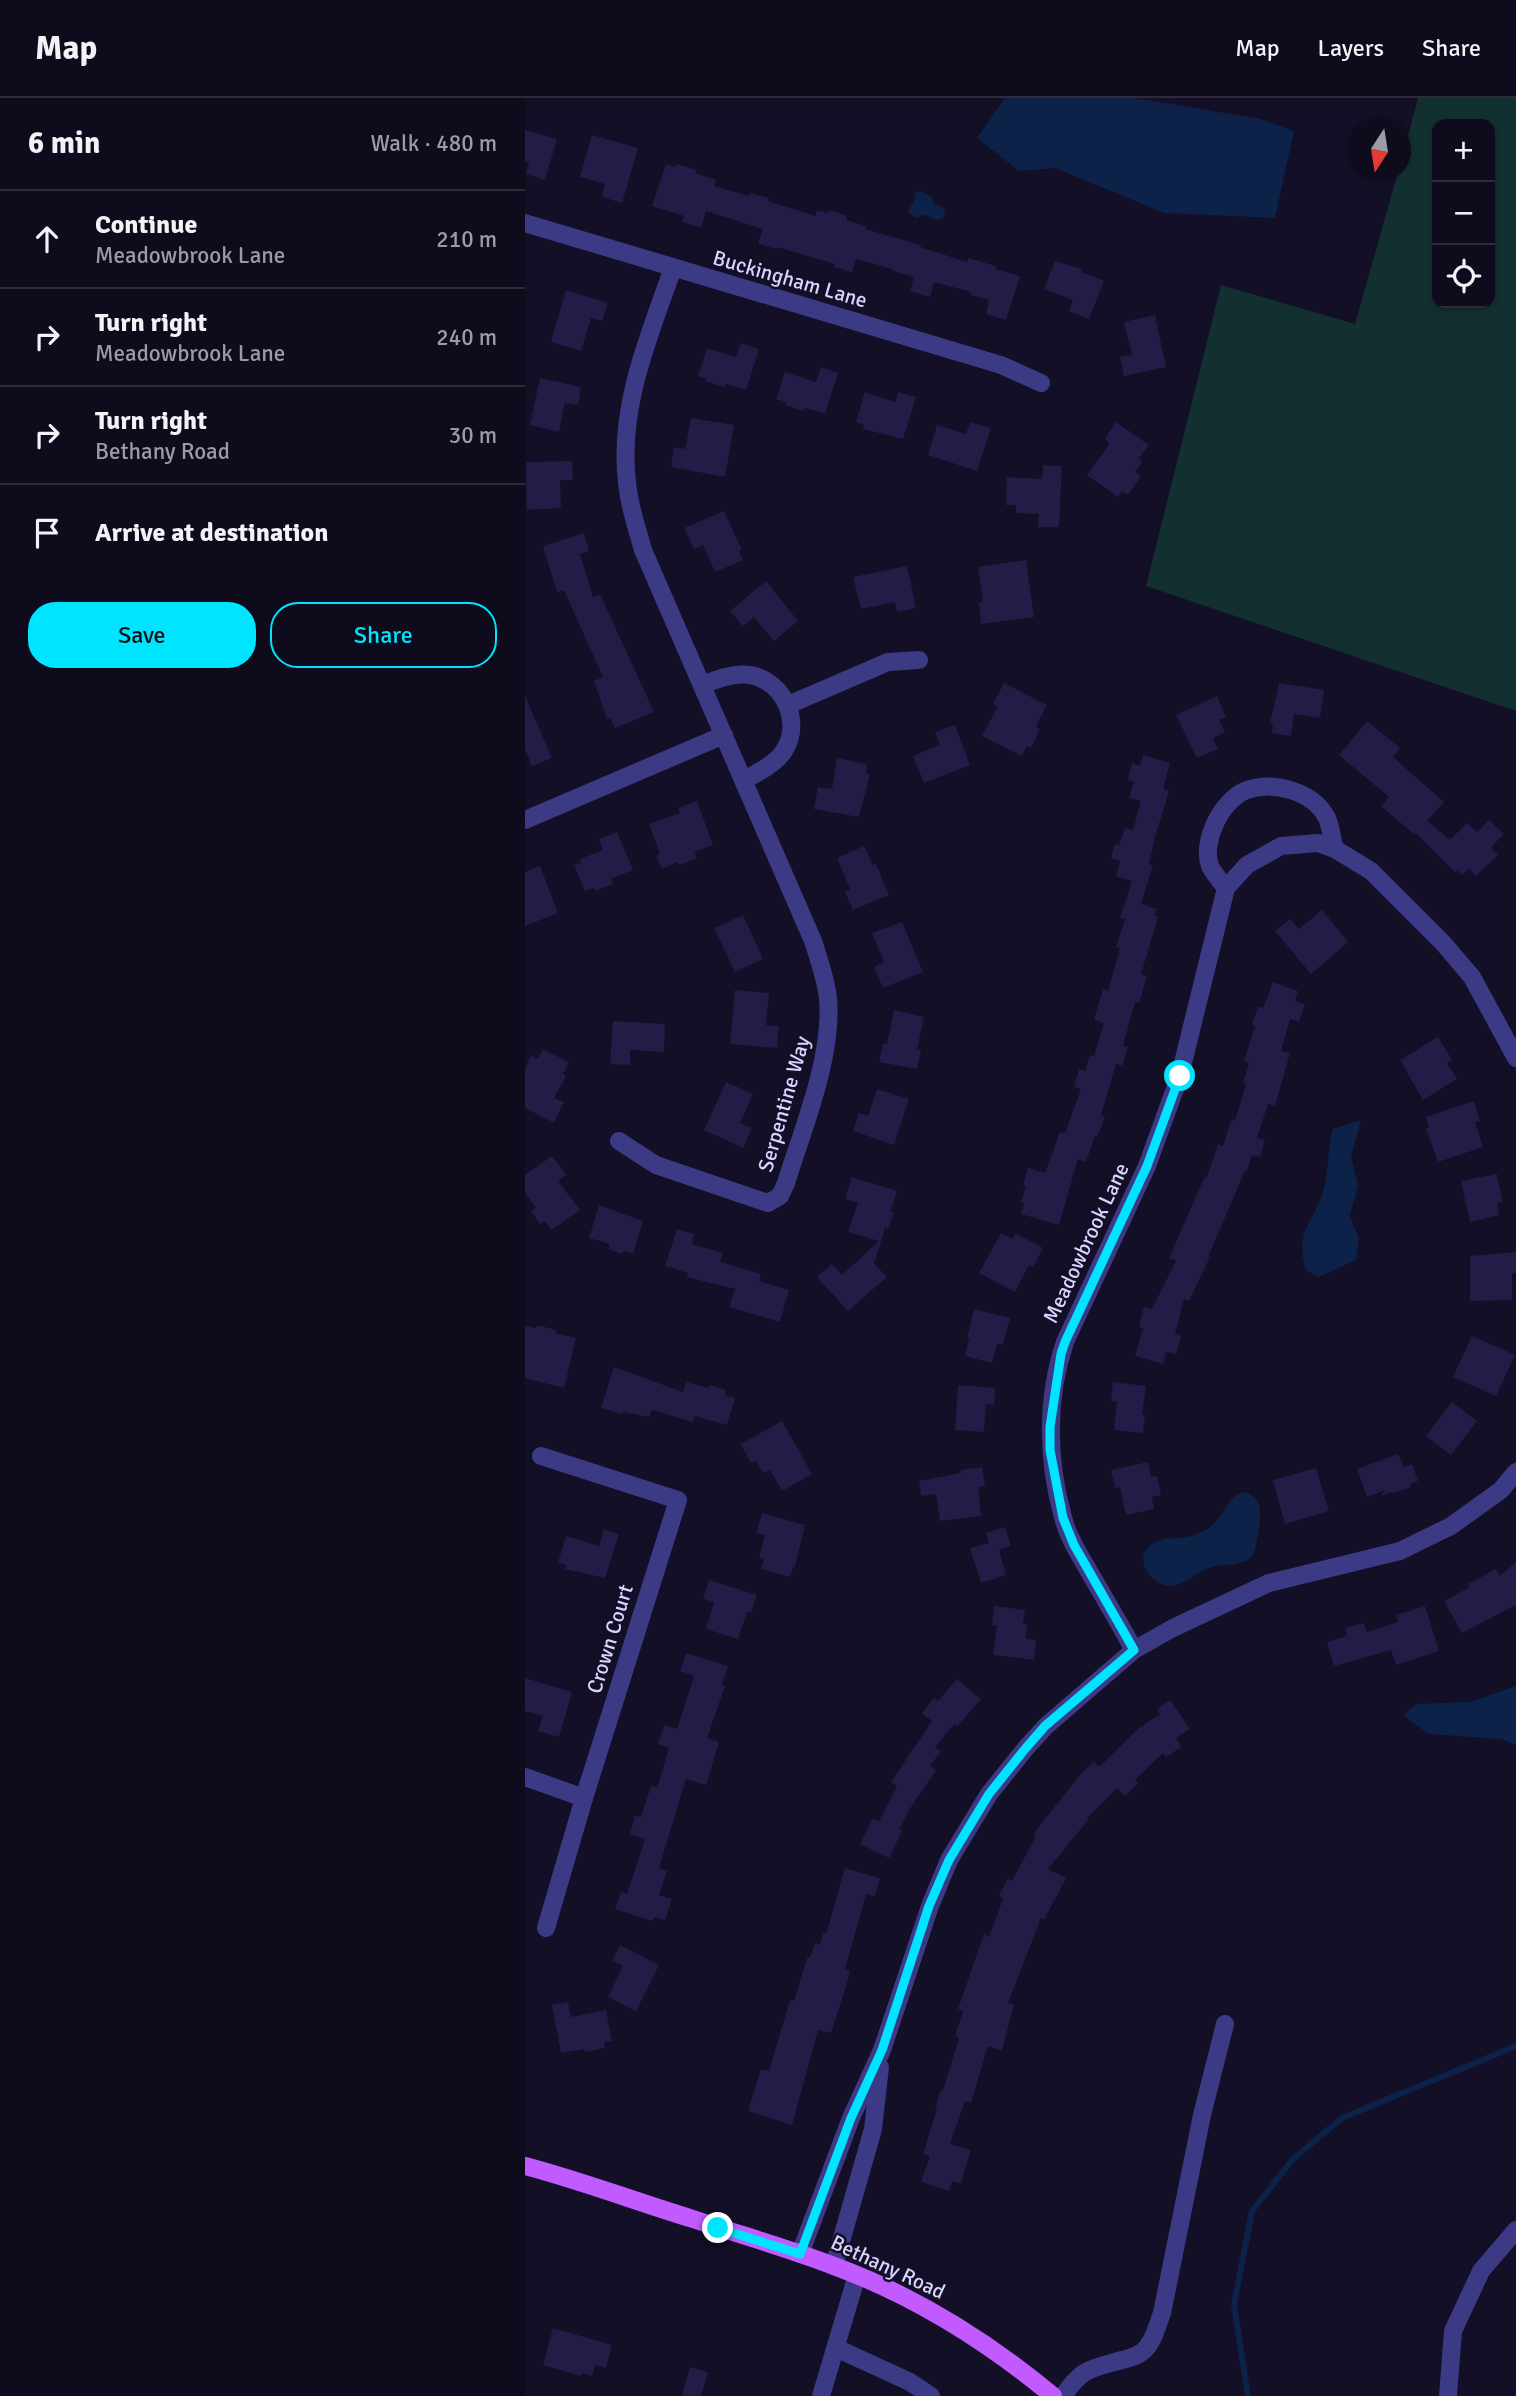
<!DOCTYPE html>
<html lang="en">
<head>
<meta charset="utf-8">
<style>
  :root { --surface:#0e0b1c; --page:#1c1929; --text:#f1f3f6; --muted:#9b9ba3; --line:#2e2b3b; --accent:#00e5ff }
  body { margin:0; font-family:Signika,sans-serif; background:var(--page); color:var(--text) }
  .controls { position:absolute; right:21px; top:21px; display:grid; overflow:hidden; border-radius:14px; box-shadow:0 2px 5px #0004 }
  .controls button { width:63px; height:63px; display:grid; place-items:center; padding:0; border:0; border-bottom:2px solid var(--line); background:var(--surface); color:var(--text); font:35px sans-serif }
  .compass { position:absolute; left:823px; top:21px; width:63px; height:63px; border-radius:50%; background:var(--surface); box-shadow:0 2px 5px #0004; rotate:192deg }
  .stop { position:absolute; width:21px; height:21px; margin:-16px; border:5px solid #00e5ff; border-radius:50%; background:#fff }
  .stop.end { background:#00e5ff; border-color:#fff; box-shadow:0 2px 7px #0008 }
  .list { margin:0; padding:0; list-style:none }
  h2 { display:flex; justify-content:space-between; align-items:center; height:91px; margin:0; padding:0 28px; font-size:30px }
  h2 small { font-size:23px; font-weight:400; color:var(--muted) }
  .list li { display:grid; grid-template-columns:46px 1fr auto; gap:21px; align-items:center; box-sizing:border-box; height:98px; padding:0 28px; border-top:2px solid var(--line) }
  .list b { display:block; font-size:26px; white-space:nowrap }
  .list p { margin:0; font-size:23px; white-space:nowrap; color:var(--muted) }
  .list em { font-size:23px; font-style:normal; color:var(--muted) }
  .actions { display:flex; gap:14px; padding:21px 28px }
  .actions a { flex:1; padding:16px 0; border:2px solid var(--accent); border-radius:28px; text-align:center; font-size:24px; color:var(--accent) }
  .actions .main { background:var(--accent); color:#111 }
  .icon { flex:none; width:38px; height:38px; fill:none; stroke:currentColor; stroke-width:2; stroke-linecap:round; stroke-linejoin:round }
  .map { position:relative; flex:none; width:991px; height:2298px; overflow:hidden }
  header { display:flex; align-items:center; gap:42px; box-sizing:border-box; height:98px; padding:0 35px; background:var(--surface); border-bottom:2px solid var(--line) }
  header strong { font-size:33px }
  nav { display:flex; gap:38px; margin-inline-start:auto; font-size:24px }
  main { display:flex }
  aside { flex:1; background:var(--surface) }
  .map>svg:first-child { display:block }
</style>
</head>
<body>
<header>
<strong>Map</strong>
<nav><a>Map</a><a>Layers</a><a>Share</a></nav>
</header>
<main>
<aside>
<h2>6 min<small>Walk · 480 m</small></h2>
<ul class="list">
<li><svg class="icon" aria-label="ahead" viewBox="0 0 24 24"><path d="M12 20V5M6 11l6-6 6 6"/></svg><div><b>Continue</b><p>Meadowbrook Lane</p></div><em>210 m</em></li>
<li><svg class="icon" aria-label="right" viewBox="0 0 24 24"><path d="M7 20v-9h11M14 6l5 5-5 5"/></svg><div><b>Turn right</b><p>Meadowbrook Lane</p></div><em>240 m</em></li>
<li><svg class="icon" aria-label="right" viewBox="0 0 24 24"><path d="M7 20v-9h11M14 6l5 5-5 5"/></svg><div><b>Turn right</b><p>Bethany Road</p></div><em>30 m</em></li>
<li><svg class="icon" aria-label="arrive" viewBox="0 0 24 24"><path d="M6 21V4h12l-3 4 3 4H6"/></svg><div><b>Arrive at destination</b></div></li>
</ul>
<div class="actions"><a class="main">Save</a><a>Share</a></div>
</aside>
<div class="map">
<svg width="991" height="2298" viewBox="0 0 991 2298">
  <rect width="100%" height="100%" fill="#130f26"/>
  <path fill="#12302f" fill-rule="evenodd" d="M893,0H991V613L621,488L696,187L830,226L873,74H876V64ZM912,26H965V205H912Z"/>
  <g fill="#0c2248">
    <polygon points="480,0 610,0 735,21 769,33 750,120 639,115 530,70 494,73 452,40"/>
    <path d="M395,93L406,98L409,106L419,110L420,118C411,127 408,117 398,117L392,120L384,116V111L389,104L390,95Z"/>
    <path d="M836,1022L826,1058L833,1087L825,1118L834,1141L831,1162L794,1179L781,1172C769,1132 789,1126 799,1090C804,1071 802,1051 808,1031Z"/>
    <path d="M723,1394C729,1399 734,1403 735,1411C736,1420 732,1451 727,1458C718,1469 699,1465 687,1469C672,1473 659,1489 643,1488C636,1487 630,1483 625,1478C613,1464 617,1447 636,1442C644,1439 654,1441 663,1439C669,1438 677,1434 682,1431C700,1421 700,1395 723,1394Z"/>
    <polygon points="991,1588 991,1647 976,1641 904,1636 878,1617 891,1606 945,1604"/>
  </g>
  <g fill="none" stroke-linecap="round" stroke-linejoin="round">
    <polyline stroke="#0c2248" stroke-width="6" points="723,2298 709,2207 727,2113 768,2061 817,2020 991,1948"/>
  </g>
  <g fill="#241b47">
    <polygon points="0,32 32,41 20,82 1,76 4,65 0,63"/>
    <polygon points="67,37 113,50 97,105 77,99 80,86 55,79"/>
    <polygon points="141,66 151,69 152,66 172,72 170,75 191,82 189,88 224,98 225,95 244,100 243,103 290,118 292,112 302,115 304,112 322,118 321,122 341,128 340,131 396,147 395,149 442,164 443,160 471,168 470,171 495,178 481,222 461,216 464,202 446,197 446,194 409,184 405,199 385,193 389,179 368,173 368,171 331,161 327,174 309,169 310,166 252,149 251,151 233,146 238,131 181,113 176,130 157,124 159,118 127,108"/>
    <polygon points="530,163 557,171 556,174 579,183 564,221 544,213 548,202 519,191"/>
    <polygon points="41,192 83,205 77,223 66,220 56,253 26,244"/>
    <polygon points="630,217 641,269 599,278 595,259 607,257 599,224"/>
    <polygon points="216,245 234,251 221,292 201,286 199,289 180,283 181,280 173,278 182,250 211,259"/>
    <polygon points="296,269 313,275 300,316 280,310 278,313 260,307 261,304 251,301 260,274 291,284"/>
    <polygon points="15,280 56,289 53,307 40,305 34,334 5,327"/>
    <polygon points="340,294 370,304 373,294 391,299 378,341 338,331 339,327 331,324"/>
    <polygon points="166,320 209,327 200,379 146,369 149,349 160,351"/>
    <polygon points="445,324 466,330 452,373 403,357 412,327 441,336"/>
    <polygon points="591,324 624,347 614,360 617,364 610,374 616,378 603,397 597,393 593,399 562,377 584,347 580,340"/>
    <polygon points="47,363 48,382 35,382 36,410 2,412 1,364"/>
    <polygon points="518,367 537,368 534,429 513,429 514,416 491,415 491,407 481,407 482,379 517,381"/>
    <polygon points="199,413 217,452 214,453 218,462 190,474 178,447 169,451 159,430"/>
    <polygon points="59,435 64,453 55,456 68,499 75,496 129,614 90,630 86,621 82,621 69,583 78,579 39,492 32,494 18,448"/>
    <polygon points="501,462 509,519 456,526 454,505 458,503 453,469"/>
    <polygon points="382,468 391,510 372,514 370,504 336,511 328,479"/>
    <polygon points="241,483 273,523 249,543 229,519 218,528 205,513"/>
    <polygon points="479,585 522,607 511,628 515,631 506,650 502,648 497,658 457,638 473,608 468,606"/>
    <polygon points="754,585 799,592 795,620 769,616 766,638 747,635 748,626 745,625"/>
    <polygon points="0,598 27,660 7,668 0,651"/>
    <polygon points="692,598 701,619 694,622 700,634 688,640 693,651 672,660 651,617"/>
    <polygon points="842,623 875,650 868,659 919,704 902,723 925,742 942,725 952,734 964,722 979,736 966,749 973,757 951,778 944,771 937,777 932,772 930,774 891,735 890,737 856,708 864,699 814,657"/>
    <polygon points="430,627 445,667 399,685 388,658 415,647 410,634"/>
    <polygon points="618,657 645,665 638,691 644,693 630,739 624,766 628,767 616,806 632,811 629,818 633,819 616,876 622,878 614,905 610,904 598,948 603,949 597,968 591,966 576,1017 580,1019 576,1030 572,1039 570,1038 561,1064 553,1061 534,1127 496,1116 499,1105 496,1104 501,1089 498,1088 503,1070 520,1075 535,1034 540,1035 556,991 549,989 554,971 560,973 565,957 569,958 579,925 569,922 578,891 583,893 595,850 591,849 600,821 595,820 607,783 591,778 595,763 586,760 590,746 594,747 600,730 608,732 616,703 604,700 609,684 603,682 607,665 615,668"/>
    <polygon points="312,660 342,666 341,675 345,676 334,719 289,711 293,689 307,691"/>
    <polygon points="172,703 188,747 169,754 172,760 155,767 152,764 137,771 131,758 135,755 124,726 155,715 153,710"/>
    <polygon points="92,734 108,772 86,781 88,786 70,793 69,790 60,793 49,767 56,765 55,761 78,752 74,741"/>
    <polygon points="339,748 348,767 351,766 364,797 328,812 320,794 325,791 312,760"/>
    <polygon points="15,768 33,815 0,828 0,774"/>
    <polygon points="797,812 823,844 786,876 750,833 765,821 774,831"/>
    <polygon points="218,817 238,861 210,874 189,830"/>
    <polygon points="377,824 398,874 358,890 349,869 359,864 347,835"/>
    <polygon points="748,884 773,893 770,903 780,906 774,924 765,921 756,953 765,955 750,1008 743,1006 732,1040 740,1042 735,1059 727,1057 722,1073 720,1073 683,1159 685,1159 664,1203 659,1201 650,1236 656,1238 651,1256 641,1254 638,1266 610,1258 618,1230 614,1229 619,1208 627,1211 651,1163 644,1160 680,1078 682,1079 693,1046 698,1048 706,1022 710,1023 721,986 718,985 724,965 719,963 730,928 727,927 733,908 738,910"/>
    <polygon points="210,892 244,895 241,927 254,928 252,950 205,946"/>
    <polygon points="369,912 399,919 392,951 396,952 392,971 354,964 358,946 362,946"/>
    <polygon points="88,923 140,926 139,954 105,952 105,967 85,966"/>
    <polygon points="913,939 927,962 922,965 932,981 898,1002 875,962"/>
    <polygon points="18,951 44,964 38,976 41,978 29,1000 39,1004 29,1025 0,1010 0,970 6,957 13,961"/>
    <polygon points="201,984 228,996 215,1025 227,1030 218,1050 179,1032"/>
    <polygon points="352,991 384,1001 369,1047 328,1033 334,1015 343,1018"/>
    <polygon points="949,1003 955,1023 950,1024 958,1049 913,1064 901,1031 904,1029 901,1019"/>
    <polygon points="27,1058 41,1077 33,1083 55,1112 26,1132 20,1123 15,1126 6,1113 11,1110 0,1094 0,1077"/>
    <polygon points="972,1076 977,1104 972,1105 974,1117 945,1124 936,1083"/>
    <polygon points="327,1079 372,1093 365,1114 369,1115 363,1131 360,1130 349,1166 362,1179 323,1213 292,1179 307,1166 317,1177 354,1143 323,1134 333,1105 320,1101"/>
    <polygon points="74,1107 118,1123 108,1156 98,1153 98,1156 83,1151 85,1146 64,1140"/>
    <polygon points="152,1131 169,1136 167,1146 198,1155 195,1164 236,1176 234,1183 264,1192 255,1224 204,1209 210,1191 161,1179 163,1175 140,1168"/>
    <polygon points="476,1135 488,1141 490,1135 518,1150 508,1169 504,1167 490,1194 454,1175"/>
    <polygon points="991,1154 991,1175 987,1175 987,1202 945,1203 945,1158"/>
    <polygon points="449,1211 485,1220 478,1247 472,1246 467,1265 440,1258 444,1241 442,1240"/>
    <polygon points="12,1227 31,1232 30,1235 51,1240 39,1290 0,1280 0,1228 11,1230"/>
    <polygon points="947,1238 990,1257 971,1298 928,1279"/>
    <polygon points="89,1269 158,1294 161,1284 183,1290 185,1287 201,1292 200,1297 210,1300 202,1327 170,1318 168,1324 127,1312 124,1319 98,1314 97,1316 76,1310"/>
    <polygon points="588,1284 621,1288 617,1317 620,1317 618,1335 589,1332 592,1304 586,1303"/>
    <polygon points="433,1287 470,1290 469,1307 461,1306 459,1334 430,1332"/>
    <polygon points="927,1304 952,1323 926,1357 901,1338"/>
    <polygon points="257,1323 287,1376 257,1393 245,1372 238,1375 231,1363 226,1365 216,1346"/>
    <polygon points="873,1356 879,1369 887,1366 893,1383 885,1386 886,1389 867,1396 866,1394 856,1398 860,1392 842,1399 832,1371"/>
    <polygon points="623,1364 626,1379 632,1378 636,1397 627,1399 629,1411 601,1417 595,1389 590,1390 586,1372"/>
    <polygon points="457,1369 460,1388 453,1389 456,1418 415,1423 411,1396 396,1398 394,1383 436,1375 435,1372"/>
    <polygon points="791,1370 804,1413 760,1426 748,1382"/>
    <polygon points="237,1415 280,1427 270,1469 268,1469 265,1479 236,1471 239,1461 234,1459 240,1437 231,1435"/>
    <polygon points="480,1429 486,1448 474,1452 481,1477 456,1485 445,1450 464,1445 461,1435"/>
    <polygon points="79,1431 94,1436 80,1480 40,1471 41,1467 33,1464 41,1438 74,1448"/>
    <polygon points="991,1464 991,1507 937,1535 919,1503 945,1489 943,1486 971,1471 975,1478"/>
    <polygon points="184,1482 232,1497 226,1515 222,1514 213,1541 181,1531 189,1504 178,1501"/>
    <polygon points="469,1508 500,1512 498,1526 502,1526 501,1541 511,1542 509,1562 468,1557 472,1528 467,1527"/>
    <polygon points="900,1508 914,1553 871,1567 866,1552 809,1568 802,1544 822,1538 820,1530 839,1525 842,1534 873,1524 871,1517"/>
    <polygon points="161,1555 203,1568 197,1587 200,1588 182,1640 194,1644 181,1687 161,1681 134,1770 142,1773 134,1797 147,1801 140,1822 129,1819 127,1823 90,1811 96,1794 102,1796 120,1741 105,1736 110,1718 116,1719 126,1688 132,1690 144,1650 133,1646 139,1627 152,1631 169,1578 155,1573"/>
    <polygon points="0,1580 47,1594 34,1639 13,1633 18,1618 0,1613"/>
    <polygon points="432,1581 456,1601 432,1628 429,1626 410,1649 416,1653 405,1668 411,1672 384,1712 374,1732 377,1733 364,1760 335,1746 348,1720 354,1723 372,1688 366,1684 407,1623 397,1615 409,1600 413,1603"/>
    <polygon points="645,1602 665,1631 651,1640 656,1649 641,1659 638,1655 610,1682 613,1685 600,1698 592,1690 562,1720 564,1721 523,1771 541,1780 519,1822 516,1820 483,1905 489,1906 477,1953 463,1948 446,2005 440,2003 425,2046 446,2052 436,2085 427,2083 424,2093 396,2084 405,2058 398,2056 412,2011 410,2010 416,1992 418,1992 434,1940 430,1938 438,1913 433,1911 459,1836 464,1839 478,1801 474,1798 483,1780 487,1783 511,1738 508,1736 555,1677 569,1663 574,1669 614,1630 635,1616 632,1611"/>
    <polygon points="320,1770 355,1780 350,1798 341,1796 320,1871 325,1873 321,1889 306,1935 293,1932 267,2027 223,2013 236,1971 244,1973 265,1902 269,1903 282,1860 285,1860 290,1845 295,1847 298,1835 301,1836"/>
    <polygon points="95,1847 134,1867 111,1913 83,1899 98,1868 87,1863"/>
    <polygon points="43,1904 46,1919 81,1912 87,1943 79,1944 80,1950 60,1954 59,1951 36,1955 27,1907"/>
    <polygon points="28,2230 87,2247 81,2270 70,2267 67,2278 57,2275 56,2278 18,2267"/>
    <polygon points="165,2269 183,2274 176,2298 157,2298"/>
  </g>
  <g fill="none" stroke-linecap="round" stroke-linejoin="round">
    <g stroke="#3d3a85" stroke-width="18">
      <polyline points="0,125 476,267 516,285"/>
      <path d="M177,587C192,581 208,575 225,577C261,583 280,630 255,658C245,669 232,675 219,682"/>
      <polyline points="263,607 363,564 394,562"/>
      <polyline points="0,722 199,637"/>
      <path d="M701,790C696,784 689,776 685,768C676,743 697,701 722,692C749,683 788,693 802,720C806,729 807,742 810,751"/>
      <path d="M991,960L947,879L918,845L846,773L810,751L793,745L756,748L722,767L701,790L655,977L622,1068L540,1244C521,1300 522,1362 538,1419C543,1440 556,1459 566,1477C581,1502 595,1527 609,1552L648,1530L744,1485L875,1453L926,1428L976,1392L991,1374"/>
      <path d="M94,1043L131,1067L243,1105L255,1098L261,1085C278,1030 308,959 303,901C301,881 294,862 288,843L118,452C112,430 104,408 102,384C93,310 124,238 148,170"/>
      <polyline points="16,1358 153,1402 59,1700 21,1830"/>
      <polyline points="0,1679 59,1700"/>
      <polyline points="275,2156 326,2020 357,1952 405,1808 424,1762 464,1696 500,1651 521,1628 609,1552"/>
      <polyline points="309,2168 348,2031 355,1969"/>
      <polyline points="311,2250 385,2284 406,2298"/>
      <polyline points="296,2298 332,2177"/>
      <path d="M538,2298C557,2270 565,2271 597,2262C604,2260 611,2259 617,2254C628,2246 632,2228 637,2215L677,2017L700,1926"/>
      <polyline points="923,2298 928,2233 956,2173 991,2132"/>
    </g>
    <path stroke="#c25bff" stroke-width="18" d="M0,2068C57,2083 112,2104 168,2121C215,2137 263,2150 309,2168C390,2198 462,2243 528,2298"/>
  </g>
  <g fill="none" stroke-linecap="round" stroke-linejoin="round">
    <polyline stroke="#00e5ff" stroke-width="9" points="193,2130 275,2156 326,2020 357,1952 404,1808 424,1762 464,1696 500,1651 520,1628 609,1552 549,1447 538,1420 525,1352 525,1329 536,1256 540,1244 622,1068 655,978"/>
  </g>
  <g text-anchor="middle" stroke-width="5" stroke-linejoin="round" paint-order="stroke">
    <g font-size="21" fill="#d9d4ff" stroke="#130f26">
      <text transform="translate(265 181) rotate(16)" y="7">Buckingham Lane</text>
      <text transform="translate(259 1006) rotate(-74)" y="7">Serpentine Way</text>
      <text transform="translate(561 1145) rotate(-65)" y="7">Meadowbrook Lane</text>
      <text transform="translate(85 1541) rotate(-73)" y="7">Crown Court</text>
      <text transform="translate(363 2169) rotate(25)" y="7">Bethany Road</text>
    </g>
  </g>
</svg>
<div class="controls">
<button>+</button>
<button>−</button>
<button><svg class="icon" aria-label="locate" viewBox="0 0 24 24"><circle cx="12" cy="12" r="6"/><path d="M12 2v4M12 18v4M2 12h4M18 12h4"/></svg></button>
</div>
<svg class="compass" viewBox="-18 -18 36 36"><path d="M0-13l5 13h-10z" fill="#e53935"/><path d="M0 13l5-13h-10z" fill="#9b9ba3"/></svg>
<div class="stop" style="left:655px;top:978px"></div>
<div class="stop end" style="left:193px;top:2130px"></div>
</div>
</main>
</body>
</html>
